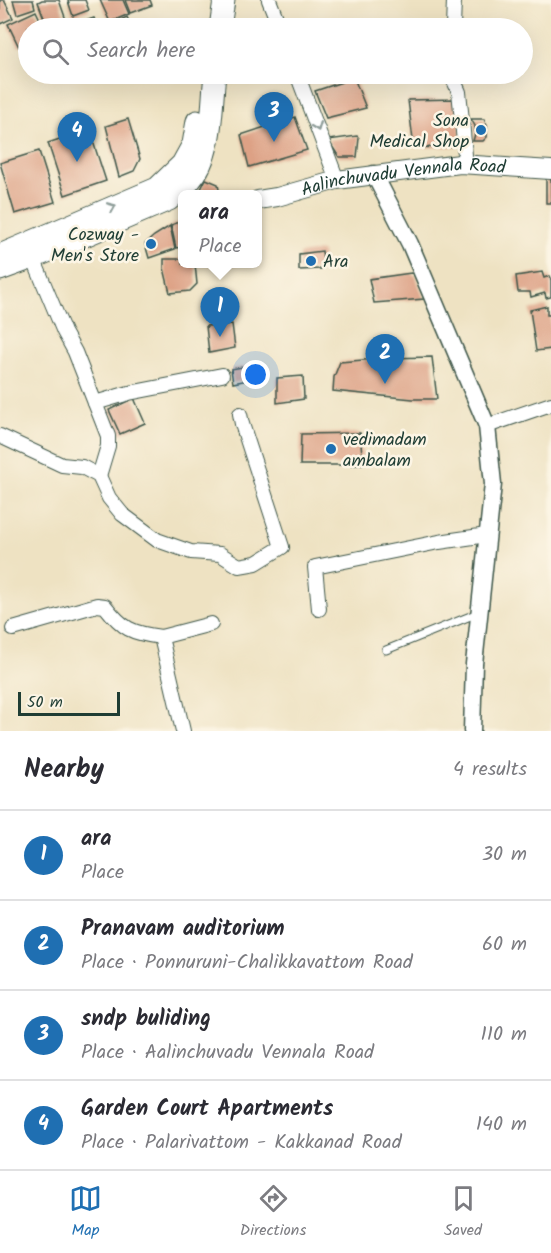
<!DOCTYPE html>
<html lang="en">
<head>
<meta charset="utf-8">
<style>
  :root { --surface:#fff; --page:#f7f7f7; --text:#2b2b33; --muted:#7c7c81; --line:#e1e1e2; --accent:#1f6fb2 }
  body { margin:0; font-family:Kalam,sans-serif; background:var(--page); color:var(--text) }
  .scale { position:absolute; left:18px; bottom:15px; width:102px; box-sizing:border-box; padding-left:6px; border:3px solid #1f3d34; border-top:0; font-size:16px; line-height:21px; white-space:nowrap; color:#1f3d34; -webkit-text-stroke:4px #fcf5e5; paint-order:stroke }
  .you { position:absolute; left:256px; top:375px; width:21px; height:21px; margin:-15px; border:4px solid #fff; border-radius:50%; background:#1a73e8; box-shadow:0 0 0 9px #1a73e833 }
  .badge { display:grid; place-items:center; width:39px; height:39px; border-radius:50%; background:var(--accent); color:#fff; font-size:20px; font-weight:700 }
  .pin { position:absolute; translate:-50% -50px; filter:drop-shadow(0 2px 3px #0008) }
  .pin::after { content:''; position:absolute; top:32px; width:21px; height:18px; background:inherit; clip-path:polygon(0 0,100% 0,50% 100%) }
  .popup { position:absolute; left:178px; top:190px; width:84px; height:78px; box-sizing:border-box; display:grid; place-content:center; border-radius:9px; background:var(--surface); filter:drop-shadow(0 2px 4px #0005); font-size:20px; white-space:nowrap; color:var(--muted) }
  .popup b { font-size:22px; color:var(--text) }
  .popup::after { content:''; position:absolute; left:50%; top:100%; margin-left:-12px; border:12px solid transparent; border-top-color:var(--surface) }
  .list { margin:0; padding:0; list-style:none }
  h2 { display:flex; justify-content:space-between; align-items:center; height:78px; margin:0; padding:0 24px; font-size:26px }
  h2 small { font-size:20px; font-weight:400; color:var(--muted) }
  .list li { display:grid; grid-template-columns:39px 1fr auto; gap:18px; align-items:center; box-sizing:border-box; height:90px; padding:0 24px; border-top:2px solid var(--line) }
  .list b { display:block; font-size:22px; white-space:nowrap }
  .list p { margin:0; font-size:20px; white-space:nowrap; color:var(--muted) }
  .list em { font-size:20px; font-style:normal; color:var(--muted) }
  .icon { flex:none; width:33px; height:33px; fill:none; stroke:currentColor; stroke-width:2; stroke-linecap:round; stroke-linejoin:round }
  .map { position:relative; flex:none; width:551px; height:731px; overflow:hidden }
  .search { position:absolute; background:var(--surface); box-shadow:0 6px 24px #0002; left:18px; right:18px; top:18px; height:66px; display:flex; align-items:center; gap:15px; box-sizing:border-box; padding:0 21px; border-radius:33px; color:var(--muted); font-size:22px }
  .sheet { height:438px; background:var(--surface) }
  nav { display:flex; justify-content:space-around; align-items:center; box-sizing:border-box; height:84px; border-top:2px solid var(--line); background:var(--surface); font-size:16px; color:var(--muted) }
  nav a { display:grid; justify-items:center; gap:3px }
  nav .on { color:var(--accent) }
  .map>svg:first-child { display:block }
</style>
</head>
<body>
<div class="map">
<svg width="551" height="731" viewBox="0 0 551 731">
  <rect width="100%" height="100%" fill="#fcf5e5"/>
  <filter id="ink" filterUnits="userSpaceOnUse"><feTurbulence type="fractalNoise" baseFrequency=".0167" numOctaves="2"/><feDisplacementMap in="SourceGraphic" scale="12" xChannelSelector="R" yChannelSelector="G"/><feConvolveMatrix kernelMatrix="1 2 1 2 8 2 1 2 1" color-interpolation-filters="sRGB"/></filter>
  <filter id="wash" filterUnits="userSpaceOnUse"><feTurbulence type="fractalNoise" baseFrequency=".008" numOctaves="4" result="noise"/><feDisplacementMap in="SourceGraphic" scale="24" xChannelSelector="R" yChannelSelector="G"/><feGaussianBlur stdDeviation="1.35" result="paint"/><feColorMatrix in="noise" values="0 0 0 0 0 0 0 0 0 0 0 0 0 0 0 0 0 1.4 0 .05"/><feComposite in="paint" operator="in"/></filter>
  <g filter="url(#wash)">
    <rect width="100%" height="100%" fill="#eee2c2"/>
    <g id="blocks">
      <g fill="#dda185">
        <polygon points="0,0 4,0 13,18 0,24"/>
        <polygon points="13,0 33,0 35,8 17,14"/>
        <polygon points="42,0 59,0 66,20 47,26 38,2"/>
        <polygon points="71,0 85,0 89,10 73,16 68,1"/>
        <polygon points="100,0 123,0 129,14 110,22"/>
        <polygon points="125,0 150,0 152,5 130,13"/>
        <polygon points="36,11 44,28 28,28 28,43 19,47 8,24"/>
        <polygon points="127,17 132,28 114,28 112,24"/>
        <polygon points="94,18 98,28 66,28"/>
        <polygon points="168,21 170,28 150,28 149,25"/>
        <polygon points="354,78 366,108 326,118 315,91"/>
        <polygon points="458,99 462,146 414,148 408,100"/>
        <polygon points="295,117 307,150 249,167 241,135"/>
        <polygon points="128,119 140,159 134,171 119,177 106,126"/>
        <polygon points="471,119 484,119 487,126 487,137 483,141 473,141 475,134 475,126"/>
        <polygon points="89,129 106,181 65,195 48,143"/>
        <polygon points="357,136 359,138 357,157 339,157 328,140"/>
        <polygon points="39,151 55,202 15,214 0,163"/>
        <rect x="546" y="178" width="5" height="25"/>
        <polygon points="206,179 218,184 219,190 213,194 203,194 201,189"/>
        <polygon points="182,221 182,247 176,248 171,225"/>
        <polygon points="170,226 175,249 149,258 145,244 154,236"/>
        <polygon points="322,251 323,260 321,269 299,270 299,254"/>
        <polygon points="164,259 182,259 182,264 195,264 197,284 190,291 170,293 164,268"/>
        <polygon points="542,272 544,278 549,276 551,280 551,297 546,298 545,293 531,297 530,292 518,292 516,276"/>
        <polygon points="411,273 416,276 424,299 374,303 369,279"/>
        <polygon points="547,306 547,315 551,315 551,349 536,351 530,310"/>
        <polygon points="232,324 235,348 209,353 206,326"/>
        <polygon points="432,357 437,399 413,399 333,391 334,377 340,362 387,358"/>
        <polygon points="248,366 253,379 233,383 231,369"/>
        <polygon points="303,376 304,399 277,403 277,378"/>
        <polygon points="134,398 145,423 120,434 109,410"/>
        <polygon points="360,433 363,465 300,465 301,434"/>
      </g>
    </g>
  </g>
  <g filter="url(#ink)">
    <use href="#blocks" fill-opacity="0" stroke="#3e5649" stroke-width="1.5"/>
    <g fill="none" stroke-linecap="round" stroke-linejoin="round">
      <defs>
        <polyline id="service" points="386,650 478,613"/>
        <g id="minor">
          <polyline points="269,0 280,28"/>
          <polyline points="453,28 454,0"/>
          <polyline points="297,74 337,180"/>
          <polyline points="451,74 459,92 462,120 465,155 460,164"/>
          <polyline points="33,258 64,332 75,352 108,436 108,446 99,476"/>
          <polyline points="95,403 129,393 222,375"/>
          <polyline points="487,426 551,404"/>
          <polyline points="0,436 62,465 82,467 99,476 109,498 122,514 157,540 191,552 220,554 239,566 256,563 282,547 242,424 240,414"/>
          <polyline points="319,609 315,567 439,542 487,535"/>
          <path d="M13,629L97,605L105,606C123,629 131,633 161,637"/>
          <polyline points="183,731 161,637 211,624"/>
        </g>
        <polyline id="tertiary" points="374,174 410,244 487,426 493,484 474,664 472,731"/>
        <g id="secondary">
          <path id="s1" d="M258,200L277,197L337,180L460,164L551,170"/>
        </g>
        <g id="primary">
          <polyline points="220,28 224,0"/>
          <polyline points="0,255 157,188 182,164 193,144 197,121"/>
          <path d="M0,270L33,258L169,200C176,194 184,188 190,181C214,154 211,107 215,74"/>
        </g>
      </defs>
      <use href="#service" stroke="#3e5649" stroke-width="9"/>
      <use href="#minor" stroke="#3e5649" stroke-width="16"/>
      <use href="#tertiary" stroke="#3e5649" stroke-width="19"/>
      <use href="#secondary" stroke="#3e5649" stroke-width="20"/>
      <use href="#primary" stroke="#3e5649" stroke-width="23"/>
      <use href="#service" stroke="#fff" stroke-width="7"/>
      <use href="#minor" stroke="#fff" stroke-width="14"/>
      <use href="#tertiary" stroke="#fff" stroke-width="16"/>
      <use href="#secondary" stroke="#fff" stroke-width="18"/>
      <use href="#primary" stroke="#fff" stroke-width="21"/>
    </g>
    <defs><path id="oneway-chevron" d="M-2-3.5L2.5 0L-2 3.5" fill="none" stroke-width="1.6" stroke-linecap="round" stroke-linejoin="round" transform="scale(1.5)"/></defs>
    <g stroke="#8f9e9a">
      <use href="#oneway-chevron" transform="translate(317 127) rotate(69)"/>
      <use href="#oneway-chevron" transform="translate(112 207) rotate(-23)"/>
    </g>
  </g>
  <g fill="#1f6fb2" stroke="#fcf5e5" stroke-width="2">
    <circle cx="481" cy="130" r="6"/>
    <circle cx="151" cy="244" r="6"/>
    <circle cx="311" cy="261" r="6"/>
    <circle cx="331" cy="449" r="6"/>
  </g>
  <g text-anchor="middle" stroke-width="5" stroke-linejoin="round" paint-order="stroke">
    <g font-size="18" fill="#1f3d34" stroke="#fcf5e5" text-anchor="end">
      <text x="469" y="126">Sona<tspan x="469" dy="21">Medical Shop</tspan></text>
      <text x="139" y="240">Cozway -<tspan x="139" dy="21">Men's Store</tspan></text>
      <text x="323" y="267" text-anchor="start">Ara</text>
      <text x="343" y="445" text-anchor="start">vedimadam<tspan x="343" dy="21">ambalam</tspan></text>
    </g>
    <g font-size="18" fill="#1f3d34" stroke="#fcf5e5">
      <text dy="6" stroke="none"><textPath href="#s1" startOffset="148">Aalinchuvadu Vennala Road</textPath></text>
    </g>
  </g>
</svg>
<div class="scale">50 m</div>
<div class="you"></div>
<div class="pin badge" style="left:220px;top:337px">1</div>
<div class="popup"><b>ara</b>Place</div>
<div class="pin badge" style="left:385px;top:384px">2</div>
<div class="pin badge" style="left:274px;top:142px">3</div>
<div class="pin badge" style="left:77px;top:162px">4</div>
<div class="search"><svg class="icon" aria-label="search" viewBox="0 0 24 24"><circle cx="10" cy="10" r="6"/><path d="M15 15l6 6"/></svg>Search here</div>
</div>
<section class="sheet">
<h2>Nearby<small>4 results</small></h2>
<ul class="list">
<li><span class="badge">1</span><div><b>ara</b><p>Place</p></div><em>30 m</em></li>
<li><span class="badge">2</span><div><b>Pranavam auditorium</b><p>Place · Ponnuruni-Chalikkavattom Road</p></div><em>60 m</em></li>
<li><span class="badge">3</span><div><b>sndp buliding</b><p>Place · Aalinchuvadu Vennala Road</p></div><em>110 m</em></li>
<li><span class="badge">4</span><div><b>Garden Court Apartments</b><p>Place · Palarivattom - Kakkanad Road</p></div><em>140 m</em></li>
</ul>
</section>
<nav>
<a class="on"><svg class="icon" aria-label="map" viewBox="0 0 24 24"><path d="M3 6l6-2 6 2 6-2v14l-6 2-6-2-6 2zM9 4v14M15 6v14"/></svg>Map</a>
<a><svg class="icon" aria-label="directions" viewBox="0 0 24 24"><path d="M12 3l9 9-9 9-9-9zM9 14v-3h6M13 9l2 2-2 2"/></svg>Directions</a>
<a><svg class="icon" aria-label="saved" viewBox="0 0 24 24"><path d="M7 4h10v16l-5-4-5 4z"/></svg>Saved</a>
</nav>
</body>
</html>
